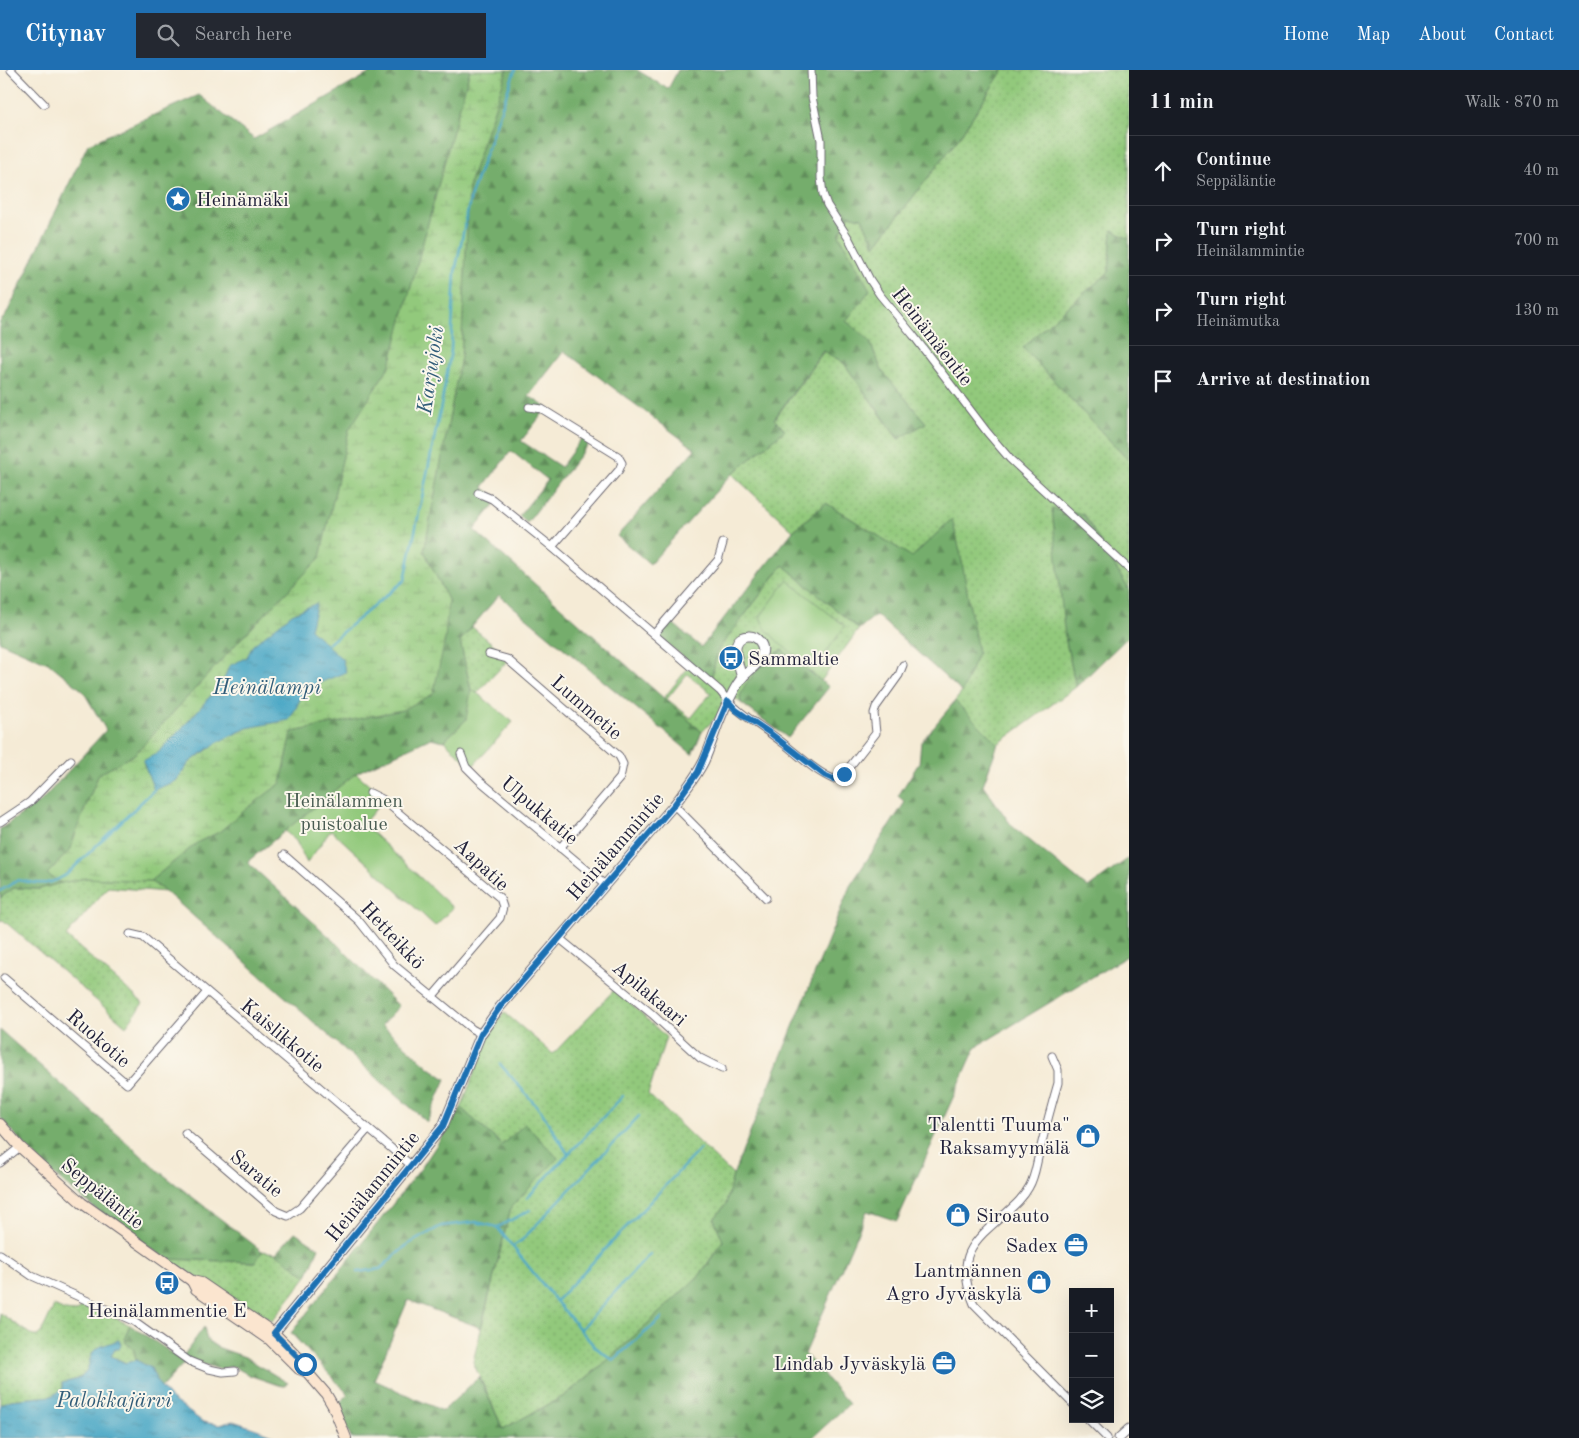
<!DOCTYPE html>
<html lang="en">
<head>
<meta charset="utf-8">
<style>
  :root { --surface:#171b24; --page:#242831; --text:#f1f3f6; --muted:#9ea1a6; --line:#363941; --accent:#1f6fb2 }
  body { margin:0; font-family:"Old Standard TT",serif; background:var(--page); color:var(--text) }
  .controls { position:absolute; right:15px; bottom:15px; display:grid; overflow:hidden; border-radius:0px; box-shadow:0 5px 20px #0002 }
  .controls button { width:45px; height:45px; display:grid; place-items:center; padding:0; border:0; border-bottom:1px solid var(--line); background:var(--surface); color:var(--text); font:25px sans-serif }
  .stop { position:absolute; width:15px; height:15px; margin:-11px; border:4px solid #1f6fb2; border-radius:50%; background:#fff }
  .stop.end { background:#1f6fb2; border-color:#fff; box-shadow:0 1px 5px #0008 }
  .list { margin:0; padding:0; list-style:none }
  h2 { display:flex; justify-content:space-between; align-items:center; height:65px; margin:0; padding:0 20px; font-size:21px }
  h2 small { font-size:16px; font-weight:400; color:var(--muted) }
  .list li { display:grid; grid-template-columns:32px 1fr auto; gap:15px; align-items:center; box-sizing:border-box; height:70px; padding:0 20px; border-top:1px solid var(--line) }
  .list b { display:block; font-size:19px; white-space:nowrap }
  .list p { margin:0; font-size:16px; white-space:nowrap; color:var(--muted) }
  .list em { font-size:16px; font-style:normal; color:var(--muted) }
  .icon { flex:none; width:28px; height:28px; fill:none; stroke:currentColor; stroke-width:2; stroke-linecap:round; stroke-linejoin:round }
  .map { position:relative; flex:none; width:1129px; height:1368px; overflow:hidden }
  header { display:flex; align-items:center; gap:30px; box-sizing:border-box; height:70px; padding:0 25px; background:var(--accent); color:#fff }
  header strong { font-size:24px }
  nav { display:flex; gap:28px; margin-inline-start:auto; font-size:18px }
  .search { width:350px; height:45px; background:var(--page); display:flex; align-items:center; gap:12px; box-sizing:border-box; padding:0 18px; border-radius:0px; color:var(--muted); font-size:19px }
  main { display:flex }
  aside { flex:1; background:var(--surface) }
  .map>svg:first-child { display:block }
</style>
</head>
<body>
<header>
<strong>Citynav</strong>
<div class="search"><svg class="icon" aria-label="search" viewBox="0 0 24 24"><circle cx="10" cy="10" r="6"/><path d="M15 15l6 6"/></svg>Search here</div>
<nav><a>Home</a><a>Map</a><a>About</a><a>Contact</a></nav>
</header>
<main>
<div class="map">
<svg width="1129" height="1368" viewBox="0 0 1129 1368">
  <defs>
    <pattern id="grass-dots" width="8" height="8" patternUnits="userSpaceOnUse" patternTransform="scale(1.25)"><rect width="8" height="8" fill="#92c97c"/><path d="M2 2h.1M6 6h.1" fill="none" stroke="#7eac6c" stroke-width="1.8" stroke-linecap="round"/></pattern>
    <pattern id="forest-firs" width="22" height="20" patternUnits="userSpaceOnUse" patternTransform="scale(1.25)"><rect width="22" height="20" fill="#75ad6c"/><path d="M5 1l3.5 6h-7zM16 11l3.5 6h-7z" fill="#608c5a"/></pattern>
    <pattern id="wetland-marsh" width="20" height="14" patternUnits="userSpaceOnUse" patternTransform="scale(1.25)"><rect width="20" height="14" fill="#92c97c"/><path d="M1 5h8M5 5V1M11 12h8M15 12V8" fill="none" stroke="#7eac6c"/></pattern>
    <pattern id="water-ripples" width="26" height="14" patternUnits="userSpaceOnUse" patternTransform="scale(1.25)"><rect width="26" height="14" fill="#46a6c5"/><path d="M2 4q2-2 4 0t4 0M15 11q2-2 4 0t4 0" fill="none" stroke="#3a87a1"/></pattern>
  </defs>
  <rect width="100%" height="100%" fill="#fbf7ec"/>
  <filter id="ink" filterUnits="userSpaceOnUse"><feTurbulence type="fractalNoise" baseFrequency=".02" numOctaves="2"/><feDisplacementMap in="SourceGraphic" scale="10" xChannelSelector="R" yChannelSelector="G"/><feConvolveMatrix kernelMatrix="1 2 1 2 8 2 1 2 1" color-interpolation-filters="sRGB"/></filter>
  <filter id="wash" filterUnits="userSpaceOnUse"><feTurbulence type="fractalNoise" baseFrequency=".0096" numOctaves="4" result="noise"/><feDisplacementMap in="SourceGraphic" scale="20" xChannelSelector="R" yChannelSelector="G"/><feGaussianBlur stdDeviation="1.12" result="paint"/><feColorMatrix in="noise" values="0 0 0 0 0 0 0 0 0 0 0 0 0 0 0 0 0 1.4 0 .05"/><feComposite in="paint" operator="in"/></filter>
  <g filter="url(#wash)">
    <rect width="100%" height="100%" fill="#f5ebd6"/>
    <g fill="url(#grass-dots)" stroke="#5a765c" fill-rule="evenodd">
      <polygon points="1003,0 1129,0 1129,169 1112,160 1109,202 1039,262 1023,278 1129,391 1129,520 1084,445 1065,567 1076,617 998,674 955,631 962,622 952,449 912,487 826,433 793,461 732,404 785,360 774,350 824,281 843,292 898,369 926,353 882,301 869,270 846,251 869,220 839,165 849,145 862,148 875,176 958,69"/>
      <path d="M783,495L859,559L821,611L782,580L740,626L741,633L734,628L702,662L664,628L691,594L711,609L718,580ZM687,604L711,623L691,648L667,629Z"/>
      <polygon points="472,557 510,588 477,623 471,620 460,571"/>
      <polygon points="86,808 150,811 166,822 108,817 66,866 143,933 126,956 3,850 0,851 0,828 14,818 39,819 61,813"/>
      <polygon points="615,919 666,967 648,1024 733,1105 726,1134 714,1149 723,1170 700,1205 607,1291 564,1326 503,1359 473,1292 511,1137 557,1088 525,1055 502,1075 461,1038 489,964 504,942 553,984"/>
      <polygon points="262,1181 276,1183 307,1206 272,1251 166,1189 255,1192"/>
      <path d="M83,1233L130,1255L125,1267L126,1273L134,1280L136,1290L126,1293L111,1286L115,1278L121,1275L118,1270L90,1288C89,1308 78,1309 62,1313L63,1319L52,1326L11,1330L0,1334V1243L33,1266H37L41,1263L54,1236L65,1241L76,1242L80,1239Z"/>
    </g>
    <g fill="url(#forest-firs)" stroke="#4c6854">
      <polygon points="372,0 470,0 453,61 390,295 349,360 320,488 239,571 135,684 99,704 78,756 71,779 47,804 61,813 39,819 14,818 0,828 0,759 41,731 106,660 83,621 50,594 0,572 0,252 6,245 88,74 199,25 254,69 370,3"/>
      <polygon points="507,0 637,0 668,19 678,0 1003,0 958,69 875,176 862,148 849,145 839,165 870,220 846,251 869,270 882,301 926,353 899,369 843,292 823,281 774,349 785,360 732,404 650,494 617,466 695,379 564,281 529,326 547,338 521,371 561,397 582,368 590,372 527,453 519,446 548,410 511,381 483,417 499,429 474,460 702,662 692,684 499,525 460,571 471,620 469,636 466,650 444,671 431,668 356,703 247,792 334,871 399,936 382,955 430,998 446,1009 427,1052 166,822 150,811 198,772 219,762 244,740 281,713 292,662 402,640 448,530 424,481 461,286 469,114"/>
      <polygon points="1112,160 1129,169 1129,391 1023,278 1039,262 1109,202"/>
      <polygon points="826,433 912,487 952,449 960,481 978,583 962,622 876,545 859,559 783,495 718,580 711,609 658,567 670,551 701,577 793,461"/>
      <polygon points="1052,439 1084,445 1129,520 1129,566 1076,617 1065,567"/>
      <polygon points="782,580 829,617 788,668 741,633 740,626 745,615 768,588"/>
      <polygon points="955,631 998,674 983,715 1012,756 1088,818 1129,788 1129,885 976,977 897,1151 867,1141 805,1284 849,1334 812,1368 351,1368 337,1336 348,1324 291,1263 422,1097 461,1038 502,1075 525,1054 558,1088 511,1137 481,1258 408,1230 374,1310 443,1341 479,1307 503,1359 564,1326 607,1291 700,1205 723,1171 714,1149 726,1134 733,1105 850,816 905,732 898,726 919,693 921,672"/>
      <polygon points="0,960 160,1102 262,1181 256,1192 166,1189 104,1146 50,1102 17,1067 0,1047"/>
      <polygon points="295,1162 319,1178 307,1206 276,1183"/>
      <polygon points="130,1255 181,1289 204,1257 207,1270 217,1277 245,1287 288,1313 282,1316 278,1315 249,1305 233,1296 219,1299 193,1291 184,1293 161,1318 157,1312 151,1298 136,1290 134,1280 126,1273 125,1267"/>
    </g>
    <path fill="url(#wetland-marsh)" stroke="#5a765c" fill-rule="evenodd" d="M470,0H507L469,114L461,286L424,481L448,530L445,570L433,624L402,640L292,662L281,713L245,740L219,762L198,772L150,811L86,808L61,813L47,804L71,779L78,756L99,704L135,684L239,571L320,488L349,360L390,295L453,61ZM229,596L218,672L190,692L176,711L159,682L185,655L223,612Z"/>
    <g fill="#92c97c" stroke="#5a765c">
      <polygon points="787,510 845,556 814,599 780,574 765,558 760,547"/>
      <polygon points="471,620 477,623 513,652 472,697 444,671 466,650"/>
      <polygon points="356,703 385,728 363,754 453,838 435,856 331,760 307,793 296,771 285,761"/>
    </g>
    <g fill="url(#water-ripples)" stroke="#346480">
      <polygon points="317,533 310,559 342,589 346,602 305,619 296,638 289,650 247,658 218,672 190,692 176,711 154,720 143,691 159,682 185,655 223,612 229,596 247,587 253,575 292,544"/>
      <path d="M119,1270L121,1275L119,1279H115L111,1286L126,1293L136,1290L151,1298L157,1312L170,1328L203,1352L219,1355L233,1351L268,1363L275,1368H0V1334L11,1330L52,1326L63,1319L62,1313C68,1311 76,1311 81,1307C92,1300 87,1286 96,1279C102,1275 112,1273 119,1270Z"/>
    </g>
    <g fill="none" stroke-linecap="round" stroke-linejoin="round">
      <g stroke="#46a6c5" stroke-width="2.5">
        <polyline points="328,574 405,510 442,331 451,280 455,202 471,125 515,0"/>
        <path d="M0,821L18,810C40,814 48,817 67,804L154,720"/>
        <polyline points="500,994 541,1041 568,1084"/>
        <polyline points="527,1128 623,1026"/>
        <polyline points="498,1157 530,1140"/>
        <polyline points="513,1176 522,1170 639,1046"/>
        <polyline points="357,1202 380,1199 407,1175 441,1156 476,1152 497,1157 556,1231 595,1277 613,1290 662,1248"/>
        <polyline points="556,1231 700,1079"/>
        <polyline points="580,1260 650,1184"/>
      </g>
    </g>
  </g>
  <g filter="url(#ink)">
    <g fill="none" stroke-linecap="round" stroke-linejoin="round">
      <defs>
        <g id="minor">
          <polyline points="11,0 44,34"/>
          <polyline points="811,0 812,27 821,70 821,108 823,124 827,135 849,169 870,210 880,225 913,265 987,362 1010,389 1129,499"/>
          <polyline points="529,337 542,339 618,386 622,393 619,400 552,477"/>
          <path d="M478,423L492,429L552,477L720,621C737,644 761,655 783,673C799,685 814,701 833,709L844,704L876,663L874,643L876,637L899,605L903,595"/>
          <polyline points="654,564 718,490 723,473"/>
          <polyline points="489,584 507,589 619,686 623,694 620,708 560,778"/>
          <polyline points="461,684 466,697 479,710 605,815"/>
          <polyline points="370,723 382,729 500,828 503,837 500,848 432,927"/>
          <polyline points="674,735 766,828"/>
          <polyline points="0,752 30,732 71,690"/>
          <polyline points="284,785 359,851 394,895 472,959 481,964"/>
          <polyline points="130,864 143,867 412,1096"/>
          <polyline points="559,868 652,944 700,988 722,999"/>
          <polyline points="4,908 127,1014 207,922"/>
          <path d="M1052,986L1058,1000V1013C1051,1037 1045,1060 1039,1084C1036,1095 1035,1107 1029,1117C1023,1128 1015,1135 1006,1143C972,1172 954,1187 974,1234L1073,1334"/>
          <polyline points="185,1063 276,1141 288,1146 300,1138 368,1059"/>
          <polyline points="0,1093 20,1077"/>
          <polyline points="0,1184 32,1206 133,1251 189,1291 209,1299 223,1302 235,1301"/>
          <polyline points="1088,1349 1107,1368"/>
        </g>
        <g id="tertiary">
          <path d="M270,1268L443,1056L481,964L500,937L674,735C685,721 696,707 704,691C713,671 718,649 729,630C733,622 737,613 743,607C749,600 760,594 762,584C765,575 757,565 748,566C727,567 739,596 742,608"/>
          <polyline points="1119,1368 1129,1359"/>
        </g>
        <g id="secondary">
          <polyline points="0,1054 20,1077 82,1133 192,1211 201,1213 274,1263 305,1294 307,1302 326,1324 333,1336 346,1368"/>
          <polyline points="192,1211 196,1219 269,1269 299,1299 307,1302"/>
        </g>
      </defs>
      <use href="#minor" stroke="#6c6871" stroke-width="9"/>
      <use href="#tertiary" stroke="#6c6871" stroke-width="11"/>
      <use href="#secondary" stroke="#6c6871" stroke-width="12"/>
      <use href="#minor" stroke="#fff" stroke-width="7"/>
      <use href="#tertiary" stroke="#fff" stroke-width="9"/>
      <use href="#secondary" stroke="#fbe5cf" stroke-width="10"/>
    </g>
  </g>
  <g fill="none" stroke-linecap="round" stroke-linejoin="round" filter="url(#ink)">
    <polyline stroke="#1f6fb2" stroke-width="6" points="305,1294 274,1263 443,1056 481,964 500,937 674,735 698,702 728,631 736,640 770,663 824,705 833,709 844,704"/>
  </g>
  <defs>
    <symbol id="sight-disc" viewBox="-11 -11 22 22"><circle r="9.5" fill="#1f6fb2" stroke="#fbf7ec"/><path d="M0-6L1.8-2.2L6-1.7L2.9 1.2L3.7 5.4L0 3.3L-3.7 5.4L-2.9 1.2L-6-1.7L-1.8-2.2Z" fill="#fff"/></symbol>
    <symbol id="bus-disc" viewBox="-11 -11 22 22"><circle r="9.5" fill="#1f6fb2" stroke="#fbf7ec"/><path d="M-5-6H5V4H4V6H2V4H-2V6H-4V4H-5ZM-3.5-4V0h7V-4ZM-3.5 1.2v1.5H-2V1.2ZM2 1.2v1.5H3.5V1.2Z" fill="#fff"/></symbol>
    <symbol id="shop-disc" viewBox="-11 -11 22 22"><circle r="9.5" fill="#1f6fb2" stroke="#fbf7ec"/><path d="M-5-2.5h2.3a2.7 3.5 0 0 1 5.4 0H5L5.5 6h-11ZM-1.5-2.5h3a1.5 2.3 0 0 0-3 0Z" fill="#fff"/></symbol>
    <symbol id="office-disc" viewBox="-11 -11 22 22"><circle r="9.5" fill="#1f6fb2" stroke="#fbf7ec"/><path d="M-6-3h4V-5.5h4V-3h4V5H-6ZM-1-4.5V-3h2v-1.5ZM-6 0V1H6V0Z" fill="#fff"/></symbol>
  </defs>
  <g fill-rule="evenodd">
    <use href="#sight-disc" x="164" y="115" width="28" height="28"/>
    <use href="#bus-disc" x="717" y="574" width="28" height="28"/>
    <use href="#shop-disc" x="1074" y="1052" width="28" height="28"/>
    <use href="#shop-disc" x="944" y="1131" width="28" height="28"/>
    <use href="#office-disc" x="1062" y="1161" width="28" height="28"/>
    <use href="#shop-disc" x="1025" y="1198" width="28" height="28"/>
    <use href="#bus-disc" x="153" y="1199" width="28" height="28"/>
    <use href="#office-disc" x="930" y="1279" width="28" height="28"/>
  </g>
  <g text-anchor="middle" stroke-width="4" stroke-linejoin="round" paint-order="stroke">
    <g font-size="20" fill="#22223b" stroke="#fbf7ec" text-anchor="end">
      <text x="196" y="136" text-anchor="start">Heinämäki</text>
      <text x="748" y="595" text-anchor="start">Sammaltie</text>
      <text x="1070" y="1061">Talentti Tuuma"<tspan x="1070" dy="23">Raksamyymälä</tspan></text>
      <text x="976" y="1152" text-anchor="start">Siroauto</text>
      <text x="1058" y="1182">Sadex</text>
      <text x="1022" y="1207">Lantmännen<tspan x="1022" dy="23">Agro Jyväskylä</tspan></text>
      <text x="167" y="1247" text-anchor="middle">Heinälammentie E</text>
      <text x="926" y="1300">Lindab Jyväskylä</text>
    </g>
    <g font-size="20" fill="#22223b" stroke="#fbf7ec">
      <text transform="translate(933 266) rotate(52)" y="7">Heinämäentie</text>
      <text transform="translate(587 637) rotate(41)" y="7">Lummetie</text>
      <text transform="translate(540 740) rotate(40)" y="7">Ulpukkatie</text>
      <text transform="translate(615 776) rotate(-49)" y="7">Heinälammintie</text>
      <text transform="translate(482 794) rotate(43)" y="7">Aapatie</text>
      <text transform="translate(393 865) rotate(47)" y="7">Hetteikkö</text>
      <text transform="translate(650 923) rotate(40)" y="7">Apilakaari</text>
      <text transform="translate(283 965) rotate(40)" y="7">Kaislikkotie</text>
      <text transform="translate(99 968) rotate(41)" y="7">Ruokotie</text>
      <text transform="translate(257 1103) rotate(40)" y="7">Saratie</text>
      <text transform="translate(372 1116) rotate(-51)" y="7">Heinälammintie</text>
      <text transform="translate(103 1123) rotate(39)" y="7">Seppäläntie</text>
    </g>
    <g font-size="20" fill="#495c52" stroke="#fbf7ec">
      <text x="344" y="737">Heinälammen<tspan x="344" dy="23">puistoalue</tspan></text>
    </g>
    <g font-size="21" font-style="italic" fill="#325d79" stroke="#fbf7ec">
      <text transform="translate(430 300) rotate(-82)" y="7">Karjujoki</text>
      <text x="267" y="624">Heinälampi</text>
      <text x="114" y="1337">Palokkajärvi</text>
    </g>
  </g>
</svg>
<div class="controls">
<button>+</button>
<button>−</button>
<button><svg class="icon" aria-label="layers" viewBox="0 0 24 24"><path d="M12 4l9 5-9 5-9-5zM3 14l9 5 9-5"/></svg></button>
</div>
<div class="stop" style="left:305px;top:1294px"></div>
<div class="stop end" style="left:844px;top:704px"></div>
</div>
<aside>
<h2>11 min<small>Walk · 870 m</small></h2>
<ul class="list">
<li><svg class="icon" aria-label="ahead" viewBox="0 0 24 24"><path d="M12 20V5M6 11l6-6 6 6"/></svg><div><b>Continue</b><p>Seppäläntie</p></div><em>40 m</em></li>
<li><svg class="icon" aria-label="right" viewBox="0 0 24 24"><path d="M7 20v-9h11M14 6l5 5-5 5"/></svg><div><b>Turn right</b><p>Heinälammintie</p></div><em>700 m</em></li>
<li><svg class="icon" aria-label="right" viewBox="0 0 24 24"><path d="M7 20v-9h11M14 6l5 5-5 5"/></svg><div><b>Turn right</b><p>Heinämutka</p></div><em>130 m</em></li>
<li><svg class="icon" aria-label="arrive" viewBox="0 0 24 24"><path d="M6 21V4h12l-3 4 3 4H6"/></svg><div><b>Arrive at destination</b></div></li>
</ul>
</aside>
</main>
</body>
</html>
